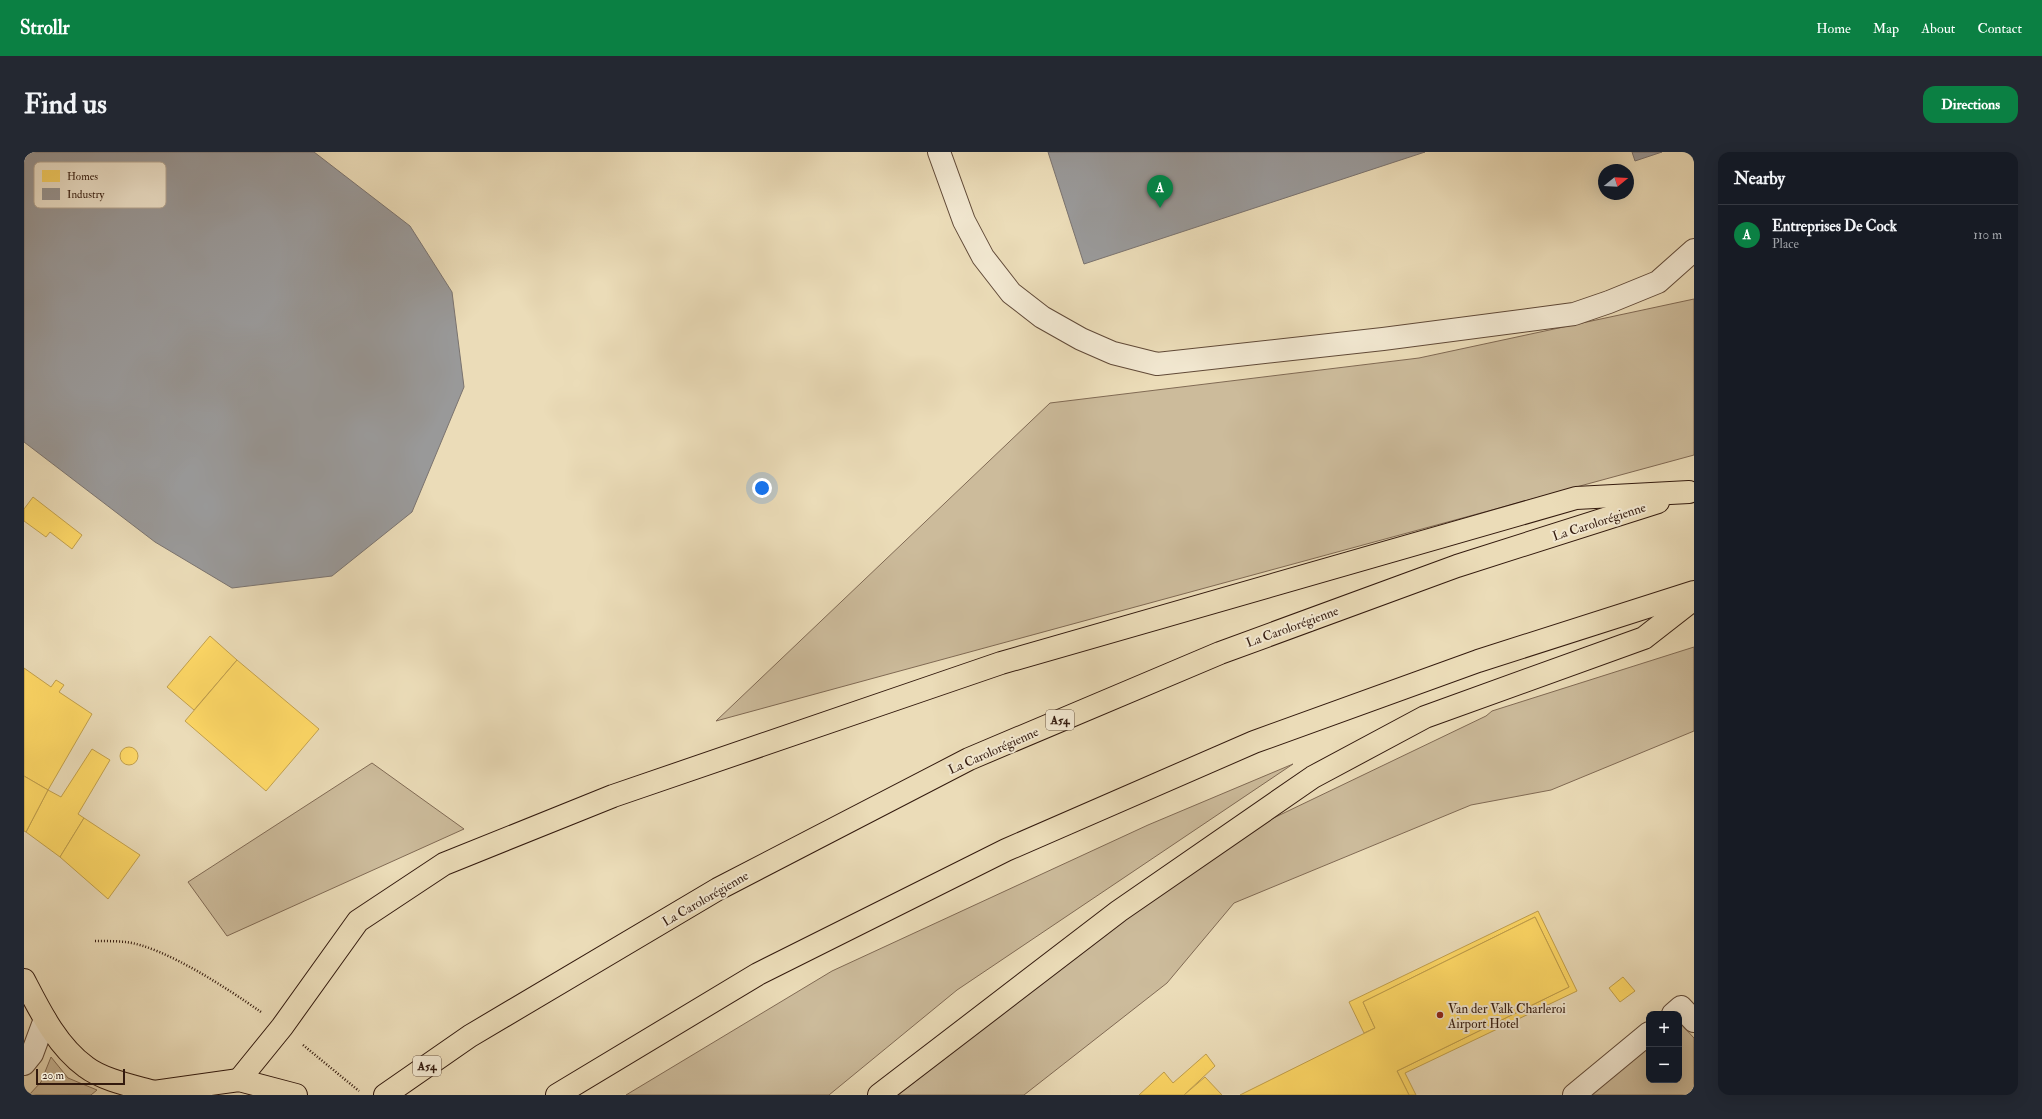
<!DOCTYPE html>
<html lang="en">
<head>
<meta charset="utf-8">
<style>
  :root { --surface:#171b24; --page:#242831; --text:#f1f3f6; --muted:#9ea1a6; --line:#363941; --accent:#0b8043 }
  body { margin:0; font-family:"IM FELL Double Pica",serif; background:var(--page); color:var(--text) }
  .controls { position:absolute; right:12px; bottom:12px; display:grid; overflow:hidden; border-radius:8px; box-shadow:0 4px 16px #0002 }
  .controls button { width:36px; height:36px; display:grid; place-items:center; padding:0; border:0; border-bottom:1px solid var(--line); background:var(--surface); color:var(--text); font:20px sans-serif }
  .compass { position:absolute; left:1574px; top:12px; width:36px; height:36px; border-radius:50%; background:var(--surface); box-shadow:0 4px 16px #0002; rotate:72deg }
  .scale { position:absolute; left:12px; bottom:10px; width:89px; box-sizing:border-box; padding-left:4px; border:2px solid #331a0e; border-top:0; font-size:11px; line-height:14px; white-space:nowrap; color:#331a0e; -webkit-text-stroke:3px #f2e8d1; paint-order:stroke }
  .you { position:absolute; left:738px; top:336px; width:14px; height:14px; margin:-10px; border:3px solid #fff; border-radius:50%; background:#1a73e8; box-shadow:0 0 0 6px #1a73e833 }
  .badge { display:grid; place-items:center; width:26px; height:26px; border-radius:50%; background:var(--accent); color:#fff; font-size:13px; font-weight:700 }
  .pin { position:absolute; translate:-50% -33px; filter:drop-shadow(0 1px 2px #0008) }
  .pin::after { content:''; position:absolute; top:21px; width:14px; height:12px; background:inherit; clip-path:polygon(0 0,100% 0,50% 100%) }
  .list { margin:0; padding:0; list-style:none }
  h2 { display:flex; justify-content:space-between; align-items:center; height:52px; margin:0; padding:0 16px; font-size:17px }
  h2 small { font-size:13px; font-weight:400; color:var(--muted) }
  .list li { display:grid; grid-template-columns:26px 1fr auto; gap:12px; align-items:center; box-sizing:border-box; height:60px; padding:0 16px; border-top:1px solid var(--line) }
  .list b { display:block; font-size:15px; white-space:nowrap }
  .list p { margin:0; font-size:13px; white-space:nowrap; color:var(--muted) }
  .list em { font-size:13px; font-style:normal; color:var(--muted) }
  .map { position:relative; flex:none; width:1670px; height:943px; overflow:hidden; border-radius:12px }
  header { display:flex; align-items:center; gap:24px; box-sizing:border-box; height:56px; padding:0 20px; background:var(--accent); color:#fff }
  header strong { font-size:19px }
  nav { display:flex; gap:22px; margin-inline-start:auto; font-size:14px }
  .intro { display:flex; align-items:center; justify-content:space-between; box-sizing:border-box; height:96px; padding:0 24px }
  h1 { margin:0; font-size:28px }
  .button { padding:10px 18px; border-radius:12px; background:var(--accent); color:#fff; font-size:14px; font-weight:700 }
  main { display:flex; gap:24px; padding:0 24px }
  aside { flex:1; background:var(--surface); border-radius:12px; box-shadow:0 4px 16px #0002 }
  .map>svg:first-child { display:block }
</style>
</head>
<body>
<header>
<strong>Strollr</strong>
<nav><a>Home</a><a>Map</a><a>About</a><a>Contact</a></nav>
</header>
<div class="intro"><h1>Find us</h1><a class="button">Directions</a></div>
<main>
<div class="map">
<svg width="1670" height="943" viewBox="0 0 1670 943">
  <rect width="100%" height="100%" fill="#ebdcb8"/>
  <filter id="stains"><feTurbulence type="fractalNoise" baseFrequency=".005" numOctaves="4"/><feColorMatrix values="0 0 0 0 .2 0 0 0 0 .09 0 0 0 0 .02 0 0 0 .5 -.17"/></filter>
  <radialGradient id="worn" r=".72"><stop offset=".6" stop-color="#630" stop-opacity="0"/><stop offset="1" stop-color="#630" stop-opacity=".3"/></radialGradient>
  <g fill="#ccbb9b" stroke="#806a54">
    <polygon points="1670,147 1670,303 692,569 1026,251 1395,206"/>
    <polygon points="1670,495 1670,579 1527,638 1447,653 1210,751 1143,831 1000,943 874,943 1187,696 1462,564 1468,559"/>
    <polygon points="348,611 440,677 203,784 164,730"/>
    <polygon points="1269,612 933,838 805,943 602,943 808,819 1124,673"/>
    <polygon points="1655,870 1670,886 1670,943 1567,943 1625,885 1625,928 1655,928"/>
    <polygon points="27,905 44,926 73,938 67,943 5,943 17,930"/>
  </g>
  <g fill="#ffd966" stroke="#c2a04c">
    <polygon points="9,345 58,383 48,397 26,380 22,385 0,369 0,357"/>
    <polygon points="186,484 213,508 170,558 143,535"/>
    <polygon points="213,508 295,577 242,639 161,569"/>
    <polygon points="0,516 27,535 32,528 40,533 35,540 68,562 24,638 0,624"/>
    <circle cx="105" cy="604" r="9"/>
    <polygon points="68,597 86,608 54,662 60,666 36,705 2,680 24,638 37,645"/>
    <polygon points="0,624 24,638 2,680 0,679"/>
    <polygon points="60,666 116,703 84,747 36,705"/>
    <polygon points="1514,759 1553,839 1381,921 1392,943 1385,943 1373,919 1545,835 1511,765 1339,850 1351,876 1340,881 1325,850"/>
    <polygon points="1511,765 1545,835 1373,919 1385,943 1216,943 1351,876 1339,850"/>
    <polygon points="1599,825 1611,839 1596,850 1585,836"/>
    <polygon points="1182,902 1191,914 1160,943 1115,943 1140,920 1149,931"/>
    <polygon points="1181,925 1198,943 1160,943"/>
  </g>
  <g fill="#999" stroke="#7a736f">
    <polygon points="0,0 290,0 386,74 428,140 440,235 388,360 308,424 208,436 131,390 0,290"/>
    <polygon points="1024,0 1401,0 1060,112"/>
    <polygon points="1608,0 1638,0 1611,9"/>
  </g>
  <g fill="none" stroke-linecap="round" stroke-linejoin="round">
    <defs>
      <g id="minor">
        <polyline points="915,0 940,69 959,105 987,141 1018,165 1057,187 1089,201 1133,212 1359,187 1550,162 1585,150 1634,130 1670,98"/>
        <polyline points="1649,862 1657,855 1670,869"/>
        <polyline points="0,912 8,902 21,867"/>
        <polyline points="1550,943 1625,881"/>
      </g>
      <g id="major">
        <path d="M0,828C16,859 33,894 62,915C79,928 109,934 130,940"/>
        <polyline points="125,943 130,940 215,928 272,943"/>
      </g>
      <g id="highway">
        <polyline points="215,928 258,875 334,769 420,712 589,644 977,511 1552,346 1665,340"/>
        <polyline points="361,943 446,884 694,737 945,607 1196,501 1433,414 1634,350"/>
        <polyline points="533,943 734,822 982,698 1230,590 1454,509 1670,440"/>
        <polyline points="855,943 1095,759 1289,625 1401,565 1620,486 1670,447"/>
      </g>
    </defs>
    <use href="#minor" stroke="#614a38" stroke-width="24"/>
    <use href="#major" stroke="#331a0e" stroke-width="24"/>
    <use href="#highway" stroke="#331a0e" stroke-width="24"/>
    <g stroke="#331a0e" stroke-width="2.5" stroke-dasharray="1 2" stroke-linecap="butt">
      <path d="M71,789C81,789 92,789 102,790C141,795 204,837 237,860"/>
      <polyline points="279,893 335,939"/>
    </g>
    <use href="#minor" stroke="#f2e8d1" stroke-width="22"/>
    <use href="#major" stroke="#ebdcb8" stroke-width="22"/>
    <use href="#highway" stroke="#ebdcb8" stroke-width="22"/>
  </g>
  <circle fill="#8f2418" stroke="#f2e8d1" stroke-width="1.5" cx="1416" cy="863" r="4"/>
  <g text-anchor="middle" stroke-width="4" stroke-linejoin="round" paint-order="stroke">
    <g fill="#f2e8d1" stroke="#6c5848" stroke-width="1">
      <rect x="1022" y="558" width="28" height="20" rx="3"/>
      <rect x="389" y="904" width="28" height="20" rx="3"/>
    </g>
    <g font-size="12" font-weight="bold" fill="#331a0e">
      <text x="1036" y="572">A54</text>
      <text x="403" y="918">A54</text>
    </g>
    <g font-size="13" fill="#331a0e" stroke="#f2e8d1">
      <text transform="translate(1575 369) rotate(-18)" y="5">La Carolorégienne</text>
      <text transform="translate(1268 474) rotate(-20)" y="5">La Carolorégienne</text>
      <text transform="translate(969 598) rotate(-24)" y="5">La Carolorégienne</text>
      <text transform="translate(681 746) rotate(-30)" y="5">La Carolorégienne</text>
    </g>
    <g font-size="13" fill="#331a0e" stroke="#f2e8d1" text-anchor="start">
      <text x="1424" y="861">Van der Valk Charleroi<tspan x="1424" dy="15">Airport Hotel</tspan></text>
    </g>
  </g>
  <rect x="10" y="10" width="132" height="46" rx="6" fill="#f2e8d1" stroke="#b9aa96" stroke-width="1"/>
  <rect x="18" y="18" width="18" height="12" fill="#ffd966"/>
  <rect x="18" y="36" width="18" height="12" fill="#999"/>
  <g font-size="11" fill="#331a0e">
    <text x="43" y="28">Homes</text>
    <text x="43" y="46">Industry</text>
  </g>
  <rect width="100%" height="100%" filter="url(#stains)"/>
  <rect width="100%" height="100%" fill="url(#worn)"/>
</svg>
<div class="controls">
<button>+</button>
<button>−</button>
</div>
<svg class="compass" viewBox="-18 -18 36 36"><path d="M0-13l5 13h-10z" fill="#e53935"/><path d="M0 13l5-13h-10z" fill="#9ea1a6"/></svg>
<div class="scale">20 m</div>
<div class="you"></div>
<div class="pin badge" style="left:1136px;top:56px">A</div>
</div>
<aside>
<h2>Nearby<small></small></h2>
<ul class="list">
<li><span class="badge">A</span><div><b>Entreprises De Cock</b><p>Place</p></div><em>110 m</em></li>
</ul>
</aside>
</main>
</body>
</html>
